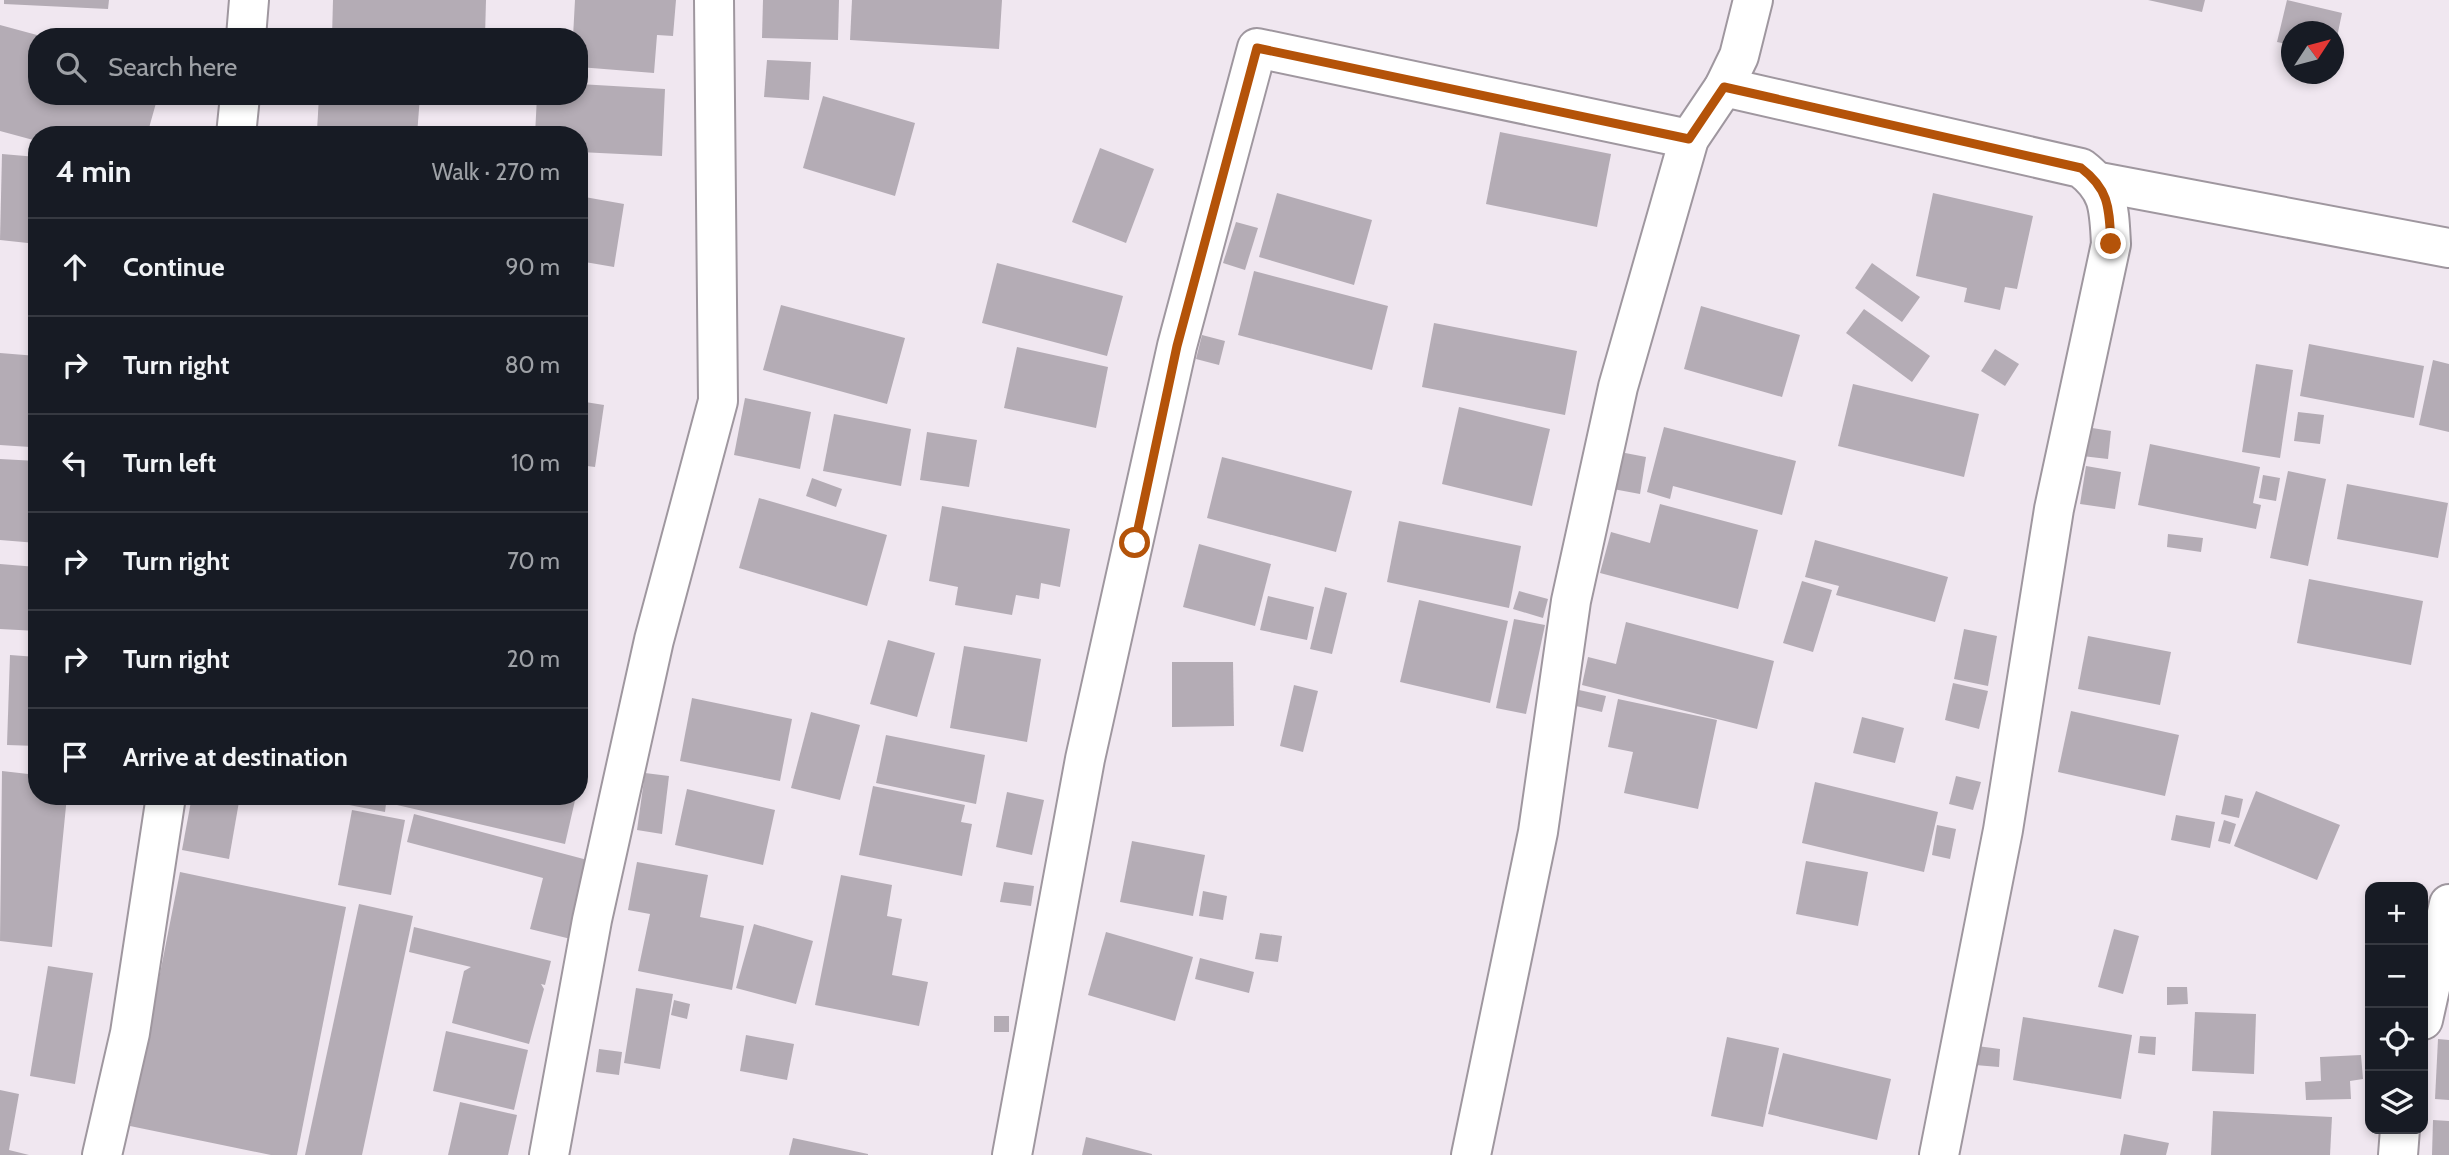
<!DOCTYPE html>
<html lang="en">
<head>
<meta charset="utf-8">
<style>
  :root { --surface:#171b24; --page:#242831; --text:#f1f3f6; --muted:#9ea1a6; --line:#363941 }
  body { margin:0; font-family:Cabin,sans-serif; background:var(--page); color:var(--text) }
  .controls { position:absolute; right:21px; bottom:21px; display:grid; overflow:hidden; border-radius:14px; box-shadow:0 4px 10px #0003 }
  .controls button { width:63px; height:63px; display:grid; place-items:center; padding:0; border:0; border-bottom:2px solid var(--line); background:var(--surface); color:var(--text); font:35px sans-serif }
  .compass { position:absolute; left:2281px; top:21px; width:63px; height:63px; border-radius:50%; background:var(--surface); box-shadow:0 4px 10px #0003; rotate:54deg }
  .stop { position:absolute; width:21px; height:21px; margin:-16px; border:5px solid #b45309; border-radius:50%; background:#fff }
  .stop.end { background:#b45309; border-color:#fff; box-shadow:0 2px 7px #0008 }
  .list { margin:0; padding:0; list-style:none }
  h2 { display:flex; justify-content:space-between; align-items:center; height:91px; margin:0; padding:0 28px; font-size:30px }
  h2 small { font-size:23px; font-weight:400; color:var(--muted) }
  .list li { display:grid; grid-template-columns:46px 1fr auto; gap:21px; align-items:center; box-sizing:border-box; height:98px; padding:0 28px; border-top:2px solid var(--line) }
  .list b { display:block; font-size:26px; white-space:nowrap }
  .list em { font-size:23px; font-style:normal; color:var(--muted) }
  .icon { flex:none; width:38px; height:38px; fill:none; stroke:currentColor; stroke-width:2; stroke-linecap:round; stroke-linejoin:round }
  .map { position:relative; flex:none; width:2449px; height:1155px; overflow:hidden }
  .search { position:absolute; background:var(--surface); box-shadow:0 4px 10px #0003; left:28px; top:28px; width:560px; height:77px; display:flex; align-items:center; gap:18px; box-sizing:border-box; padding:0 24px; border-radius:28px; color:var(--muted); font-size:26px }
  .panel { position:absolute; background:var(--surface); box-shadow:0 4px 10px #0003; left:28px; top:126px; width:560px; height:679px; border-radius:28px }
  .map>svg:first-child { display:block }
</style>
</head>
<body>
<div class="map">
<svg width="2449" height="1155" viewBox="0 0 2449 1155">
  <rect width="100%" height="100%" fill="#f0e7f0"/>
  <g fill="#b4acb5">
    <polygon points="4,0 109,0 108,9 4,4"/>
    <polygon points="333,0 486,0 485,37 332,37"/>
    <polygon points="575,0 676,0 673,36 657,35 654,73 579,67 579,37 573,37"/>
    <polygon points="763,0 839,0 838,40 762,38"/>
    <polygon points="852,0 1002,0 999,49 850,40"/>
    <polygon points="2148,0 2205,0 2202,12"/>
    <polygon points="2287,0 2342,13 2335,47 2334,32 2292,32 2292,45 2277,42"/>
    <polygon points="0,25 37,35 37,96 158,96 147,135 37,135 37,141 0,131"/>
    <polygon points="767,60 811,62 809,100 764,97"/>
    <polygon points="579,84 665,89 662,156 579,152 579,135 535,135 537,96 579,96"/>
    <polygon points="319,96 420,96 417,135 317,131"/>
    <polygon points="823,96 915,123 895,196 803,168"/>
    <polygon points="1500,132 1611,154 1597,227 1486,204"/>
    <polygon points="1100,148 1154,169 1126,243 1072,222"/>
    <polygon points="2,154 37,157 37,244 0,240"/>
    <polygon points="1277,193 1372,220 1354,285 1259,257"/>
    <polygon points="1933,193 2033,216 2017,289 2005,287 2000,310 1964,302 1967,288 1916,276"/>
    <polygon points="579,196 624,204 614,267 579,261"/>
    <polygon points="1236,222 1258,228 1245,270 1223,263"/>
    <polygon points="997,263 1123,296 1107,356 982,323"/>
    <polygon points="1872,263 1920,297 1902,322 1855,288"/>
    <polygon points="1254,271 1388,306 1372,370 1238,335"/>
    <polygon points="781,305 905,338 887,404 763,370"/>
    <polygon points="35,306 37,307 37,346 31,345"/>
    <polygon points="1701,306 1800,335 1782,397 1684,369"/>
    <polygon points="1864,309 1930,356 1912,382 1846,333"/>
    <polygon points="1434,323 1577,351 1565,415 1422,387"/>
    <polygon points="1202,335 1225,341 1219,365 1196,359"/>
    <polygon points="2309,344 2424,366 2414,418 2300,396"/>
    <polygon points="1017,347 1108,367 1096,428 1004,408"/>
    <polygon points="1995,349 2019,364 2005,386 1981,371"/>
    <polygon points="0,353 37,356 30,447 0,445"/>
    <polygon points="2433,360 2449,364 2449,432 2419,425"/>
    <polygon points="2256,364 2293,370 2280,458 2242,452"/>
    <polygon points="1853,384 1979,414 1964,477 1838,446"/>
    <polygon points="745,398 811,412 800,469 734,455"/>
    <polygon points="579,401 604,405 595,467 579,465"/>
    <polygon points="1459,407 1550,429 1532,506 1442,484"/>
    <polygon points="2298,412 2324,415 2320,444 2294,441"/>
    <polygon points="834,414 911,429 901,486 823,471"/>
    <polygon points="1664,427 1796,461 1782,515 1673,486 1670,499 1647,492"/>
    <polygon points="2086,427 2111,431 2108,459 2082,456"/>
    <polygon points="927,432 977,440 969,487 920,480"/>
    <polygon points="2150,444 2260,467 2253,503 2261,505 2256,529 2138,505"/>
    <polygon points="1620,452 1646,457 1640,494 1613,489"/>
    <polygon points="1222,457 1352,491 1336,552 1207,518"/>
    <polygon points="0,459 37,461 37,543 0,540"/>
    <polygon points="2086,466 2121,472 2115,509 2080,504"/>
    <polygon points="2288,471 2326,479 2308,566 2270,558"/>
    <polygon points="2263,475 2280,478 2276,501 2259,498"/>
    <polygon points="812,478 842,489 836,507 806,496"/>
    <polygon points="2347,484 2448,503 2438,558 2337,539"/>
    <polygon points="759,498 887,535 867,606 739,568"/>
    <polygon points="1660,504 1758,530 1738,609 1600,573 1611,532 1650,543"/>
    <polygon points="942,506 1070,529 1060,587 1041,583 1039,599 1016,595 1012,615 955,605 958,587 929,581"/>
    <polygon points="1399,521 1521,546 1509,608 1387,582"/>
    <polygon points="2168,534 2203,538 2201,552 2167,547"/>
    <polygon points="1815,540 1948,577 1935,622 1836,595 1839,586 1805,577"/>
    <polygon points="1199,544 1271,564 1255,626 1183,607"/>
    <polygon points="0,564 37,567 37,631 0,629"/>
    <polygon points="2309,579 2423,601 2411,665 2297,643"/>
    <polygon points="1802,581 1832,590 1813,652 1783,643"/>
    <polygon points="1325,587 1347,593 1332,654 1310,649"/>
    <polygon points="1519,591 1548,599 1543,618 1513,609"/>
    <polygon points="1268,596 1314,607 1307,640 1260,630"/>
    <polygon points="1419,600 1508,621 1490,703 1400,682"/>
    <polygon points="1514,619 1545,625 1526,714 1496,708"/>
    <polygon points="1626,622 1774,661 1757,729 1582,685 1588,657 1616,664"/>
    <polygon points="1964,629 1997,636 1988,686 1954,679"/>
    <polygon points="2088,636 2171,652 2160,705 2078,689"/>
    <polygon points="888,640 935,653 917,717 870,704"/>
    <polygon points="964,646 1041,659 1027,742 950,728"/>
    <polygon points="10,655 37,657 37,746 7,745"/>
    <polygon points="1172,662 1233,662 1234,726 1172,727"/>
    <polygon points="1953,683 1988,691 1979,729 1945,720"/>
    <polygon points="1294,685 1318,691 1303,752 1280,746"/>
    <polygon points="1579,690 1606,696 1602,712 1576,706"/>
    <polygon points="692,698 792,719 780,781 680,761"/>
    <polygon points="1618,699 1717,720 1698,809 1624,793 1633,752 1608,747"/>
    <polygon points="2071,711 2179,735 2165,796 2058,772"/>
    <polygon points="811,712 860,725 840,800 791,788"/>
    <polygon points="1862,717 1904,728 1895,763 1853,753"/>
    <polygon points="886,735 985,755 976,804 876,783"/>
    <polygon points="2,771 37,775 37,796 67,796 52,947 0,941"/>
    <polygon points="645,773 669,776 662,834 637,830"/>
    <polygon points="1956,776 1981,782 1973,810 1949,804"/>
    <polygon points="1815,782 1938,812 1924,872 1802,843"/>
    <polygon points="873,786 965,805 961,822 972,824 962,876 859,855"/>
    <polygon points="687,789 775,810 763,865 675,845"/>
    <polygon points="2256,791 2340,825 2317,880 2234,846"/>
    <polygon points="1007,792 1044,800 1032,855 996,847"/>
    <polygon points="2225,795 2243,799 2239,818 2221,814"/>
    <polygon points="192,796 240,796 229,859 182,850"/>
    <polygon points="303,796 387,796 385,812"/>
    <polygon points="399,796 576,796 565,844 397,805"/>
    <polygon points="352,810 405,820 391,895 338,885"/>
    <polygon points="414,814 595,862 575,940 530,929 543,878 407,842"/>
    <polygon points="2176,815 2215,822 2210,848 2171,840"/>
    <polygon points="2224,820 2236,824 2230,844 2218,841"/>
    <polygon points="1937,825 1956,829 1950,859 1932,855"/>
    <polygon points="1132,841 1205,855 1193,916 1120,902"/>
    <polygon points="1806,861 1868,872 1858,926 1796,914"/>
    <polygon points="637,862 708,875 700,917 744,926 732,990 638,971 650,914 628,910"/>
    <polygon points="180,872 346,907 297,1155 271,1155 130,1126"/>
    <polygon points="841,875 892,885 887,916 902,919 892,975 928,982 919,1026 815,1005"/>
    <polygon points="1004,882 1034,886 1031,906 1000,902"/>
    <polygon points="1203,891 1227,896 1223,920 1199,916"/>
    <polygon points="359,904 413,916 362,1155 305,1155"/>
    <polygon points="754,924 813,941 796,1004 736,988"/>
    <polygon points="414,927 551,961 545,985 541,984 544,989 529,1044 452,1023 464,971 471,967 409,952"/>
    <polygon points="2114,929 2139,936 2123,994 2098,987"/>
    <polygon points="1106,932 1193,957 1175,1021 1088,995"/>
    <polygon points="1260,933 1282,936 1278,962 1255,959"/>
    <polygon points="1200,958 1254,972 1249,993 1195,979"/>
    <polygon points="48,966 93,973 75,1084 30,1076"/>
    <polygon points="2167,987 2187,987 2188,1004 2167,1005"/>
    <polygon points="636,988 673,994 660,1069 624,1063"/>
    <polygon points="674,1000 690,1004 687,1019 671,1015"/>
    <polygon points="2195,1012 2256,1014 2254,1074 2192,1071"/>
    <rect x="994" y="1016" width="15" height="16"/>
    <polygon points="2023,1017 2132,1035 2121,1099 2013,1080"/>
    <polygon points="446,1031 528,1050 514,1110 433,1091"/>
    <polygon points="746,1035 794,1044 787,1080 740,1071"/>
    <polygon points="2140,1036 2156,1037 2155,1055 2138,1053"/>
    <polygon points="1727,1037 1779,1048 1763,1127 1711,1116"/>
    <polygon points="2438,1039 2449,1040 2449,1100 2435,1099"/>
    <polygon points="1977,1046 2000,1049 1999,1067 1975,1065"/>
    <polygon points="599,1049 622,1052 619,1075 596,1072"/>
    <polygon points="1783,1053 1891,1079 1877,1140 1768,1114"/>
    <polygon points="2361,1055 2363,1079 2350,1081 2351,1099 2306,1100 2305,1082 2321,1081 2320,1057"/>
    <polygon points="0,1090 19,1094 9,1150 29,1155 0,1155"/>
    <polygon points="460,1102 517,1115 508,1155 448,1155"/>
    <polygon points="2213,1111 2332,1117 2330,1155 2211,1155"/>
    <polygon points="2433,1120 2449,1121 2449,1155 2432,1155"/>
    <polygon points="2124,1134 2169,1143 2166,1155 2120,1155"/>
    <polygon points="1086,1137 1152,1154 1152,1155 1082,1155"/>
    <polygon points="793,1138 868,1154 868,1155 789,1155"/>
  </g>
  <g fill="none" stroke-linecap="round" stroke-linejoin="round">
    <defs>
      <g id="minor">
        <polyline points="246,37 249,0"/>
        <path d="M1724,87L2081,168C2110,190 2109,209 2111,244L2054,509L2003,830L1939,1155"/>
        <polyline points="236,135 240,96"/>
        <polyline points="2099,182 2449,248"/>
        <polyline points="2423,1020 2449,904"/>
        <polyline points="102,1155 130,1033 166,796"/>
        <polyline points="549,1155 592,920 654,640 718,401 714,0"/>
        <polyline points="1012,1155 1085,759 1177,346 1257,48 1689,139"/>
        <polyline points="1471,1155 1538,832 1571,601 1618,387 1689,139 1724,87 1739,56 1753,0"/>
        <polyline points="2398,1155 2400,1129"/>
      </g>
    </defs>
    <use href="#minor" stroke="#9f979f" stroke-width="42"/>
    <use href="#minor" stroke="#fff" stroke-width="38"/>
  </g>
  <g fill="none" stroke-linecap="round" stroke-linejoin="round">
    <path stroke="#b45309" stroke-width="9" d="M1135,543L1177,346L1257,48L1689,139L1724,87L2081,168C2110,190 2109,209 2111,244"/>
  </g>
</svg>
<div class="controls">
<button>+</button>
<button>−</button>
<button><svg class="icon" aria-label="locate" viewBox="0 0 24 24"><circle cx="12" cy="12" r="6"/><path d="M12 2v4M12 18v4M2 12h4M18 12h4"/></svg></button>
<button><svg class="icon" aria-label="layers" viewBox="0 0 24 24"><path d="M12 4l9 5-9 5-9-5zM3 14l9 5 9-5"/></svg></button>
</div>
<svg class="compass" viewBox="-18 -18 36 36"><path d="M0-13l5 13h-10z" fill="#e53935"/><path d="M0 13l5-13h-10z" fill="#9ea1a6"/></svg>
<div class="stop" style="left:1135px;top:543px"></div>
<div class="stop end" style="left:2111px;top:244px"></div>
<div class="search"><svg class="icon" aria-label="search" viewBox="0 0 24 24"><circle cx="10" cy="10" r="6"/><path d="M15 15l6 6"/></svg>Search here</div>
<section class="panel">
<h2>4 min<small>Walk · 270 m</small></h2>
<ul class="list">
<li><svg class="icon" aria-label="ahead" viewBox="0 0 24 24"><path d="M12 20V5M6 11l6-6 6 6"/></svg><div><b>Continue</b></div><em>90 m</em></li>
<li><svg class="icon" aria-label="right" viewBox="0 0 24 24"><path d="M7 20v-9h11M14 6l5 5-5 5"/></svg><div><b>Turn right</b></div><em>80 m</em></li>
<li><svg class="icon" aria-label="left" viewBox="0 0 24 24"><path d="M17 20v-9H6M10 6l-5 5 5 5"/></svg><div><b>Turn left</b></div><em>10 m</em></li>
<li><svg class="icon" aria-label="right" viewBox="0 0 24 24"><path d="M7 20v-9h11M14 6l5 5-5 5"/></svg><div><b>Turn right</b></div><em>70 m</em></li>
<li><svg class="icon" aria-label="right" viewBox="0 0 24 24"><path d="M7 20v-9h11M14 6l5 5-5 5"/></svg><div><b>Turn right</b></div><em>20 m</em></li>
<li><svg class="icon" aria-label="arrive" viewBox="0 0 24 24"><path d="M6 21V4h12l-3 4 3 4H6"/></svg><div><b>Arrive at destination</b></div></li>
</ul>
</section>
</div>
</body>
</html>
